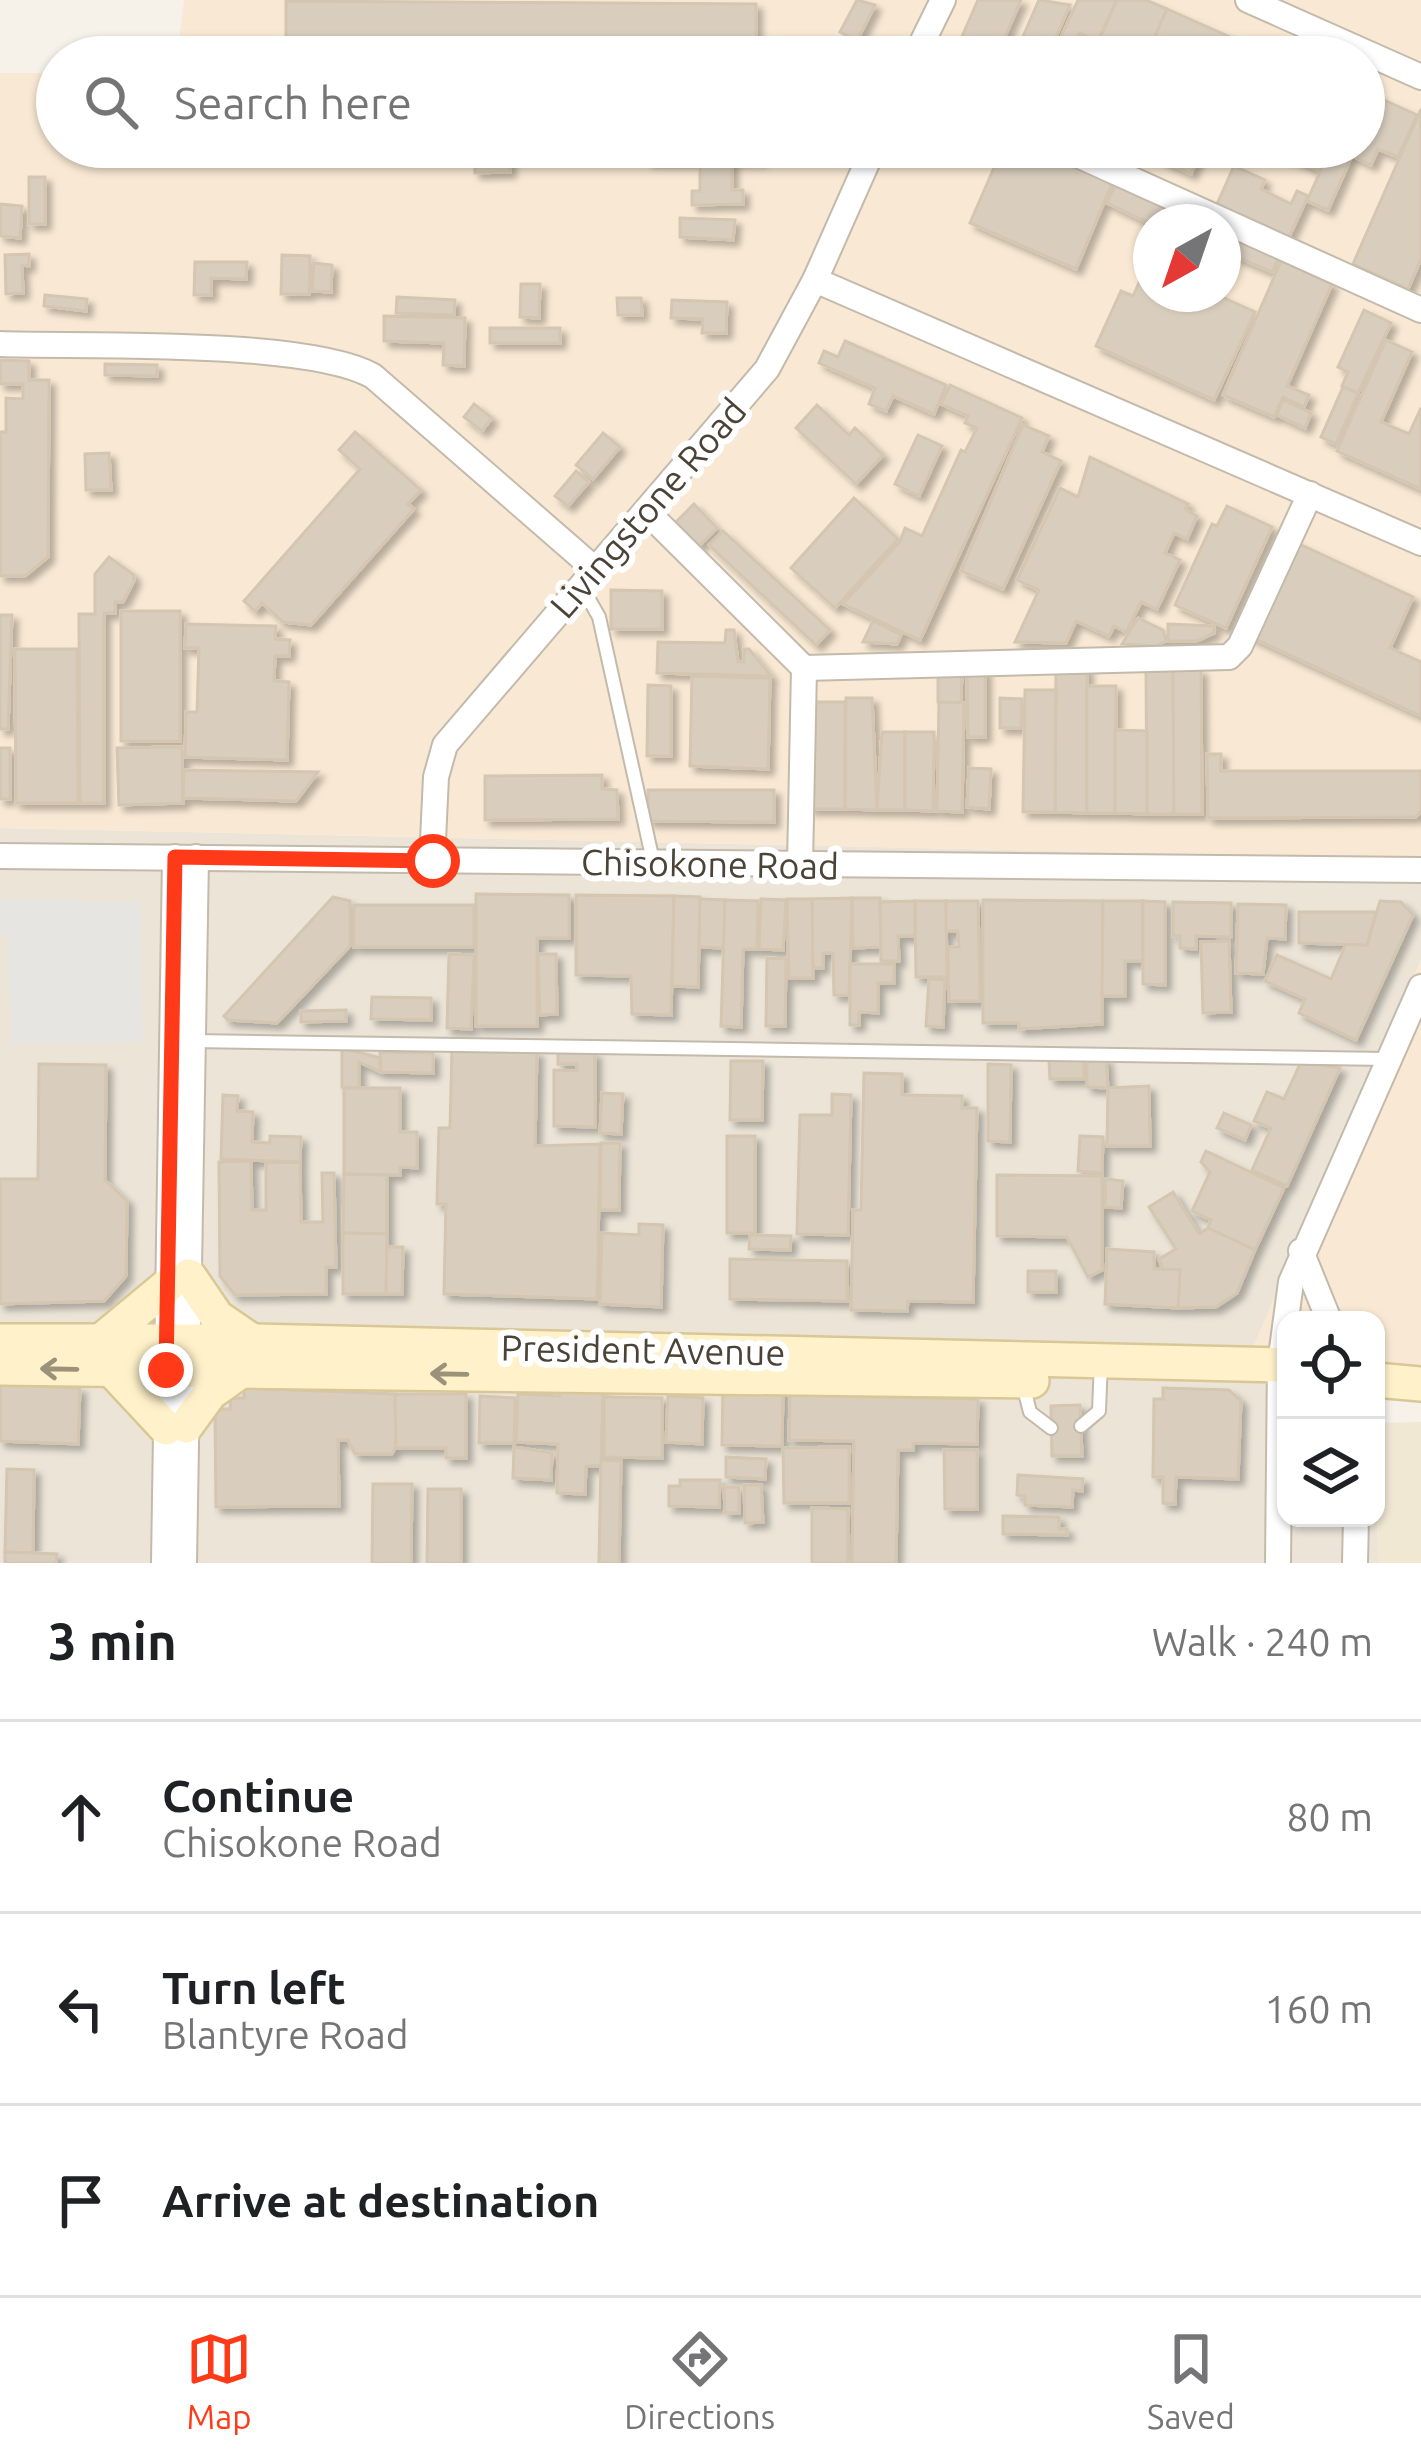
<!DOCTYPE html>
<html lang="en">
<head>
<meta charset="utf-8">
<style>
  :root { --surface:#fff; --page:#f6f6f6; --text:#202124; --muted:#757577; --line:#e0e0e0; --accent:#ff3a18 }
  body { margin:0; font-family:Ubuntu,sans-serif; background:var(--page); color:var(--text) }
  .controls { position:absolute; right:36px; bottom:36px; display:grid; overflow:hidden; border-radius:24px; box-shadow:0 3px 9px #0004 }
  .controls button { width:108px; height:108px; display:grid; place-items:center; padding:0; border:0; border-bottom:3px solid var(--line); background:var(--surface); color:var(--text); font:60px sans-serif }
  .compass { position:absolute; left:1133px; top:204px; width:108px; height:108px; border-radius:50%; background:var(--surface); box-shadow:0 3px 9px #0004; rotate:220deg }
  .stop { position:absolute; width:36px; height:36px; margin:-27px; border:9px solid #ff3a18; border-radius:50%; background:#fff }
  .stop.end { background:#ff3a18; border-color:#fff; box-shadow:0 3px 12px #0008 }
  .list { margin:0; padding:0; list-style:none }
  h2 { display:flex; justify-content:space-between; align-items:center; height:156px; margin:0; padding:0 48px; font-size:51px }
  h2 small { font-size:39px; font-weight:400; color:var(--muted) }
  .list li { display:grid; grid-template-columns:78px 1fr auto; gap:36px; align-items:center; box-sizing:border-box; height:192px; padding:0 48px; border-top:3px solid var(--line) }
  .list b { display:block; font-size:45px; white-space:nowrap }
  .list p { margin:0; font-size:39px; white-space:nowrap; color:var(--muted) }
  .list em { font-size:39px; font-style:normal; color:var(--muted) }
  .icon { flex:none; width:66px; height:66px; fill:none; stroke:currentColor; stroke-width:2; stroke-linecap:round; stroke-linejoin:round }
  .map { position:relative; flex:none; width:1421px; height:1563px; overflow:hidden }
  .search { position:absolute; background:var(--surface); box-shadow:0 3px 9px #0004; left:36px; right:36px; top:36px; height:132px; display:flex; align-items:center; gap:30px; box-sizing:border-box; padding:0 42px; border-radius:66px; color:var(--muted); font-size:45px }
  .sheet { height:732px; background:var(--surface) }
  nav { display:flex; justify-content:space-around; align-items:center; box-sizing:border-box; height:168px; border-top:3px solid var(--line); background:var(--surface); font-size:33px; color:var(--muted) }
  nav a { display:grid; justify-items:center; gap:6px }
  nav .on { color:var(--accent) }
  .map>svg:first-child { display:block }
</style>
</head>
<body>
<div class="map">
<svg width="1421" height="1563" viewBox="0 0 1421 1563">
  <defs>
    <filter id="shadow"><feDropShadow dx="5.5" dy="5.5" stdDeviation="3" flood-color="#0004"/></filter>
  </defs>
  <rect width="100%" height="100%" fill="#f6f2ea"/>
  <polygon fill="#ebe4d7" points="0,828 1421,859 1421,960 1246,1364 1286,1365 1286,1518 1376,1518 1376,1451 1378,1563 0,1563"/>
  <g fill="#f9e9d4" fill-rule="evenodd">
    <path d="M184,0H1421V859L0,828V73H57V147H1364V57H177ZM1151,222H1223V294H1151Z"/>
    <polygon points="1421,960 1421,1366 1376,1366 1376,1320 1286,1320 1286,1365 1245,1365"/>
  </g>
  <polygon fill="#f0e8d3" points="1421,1422 1421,1563 1378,1563 1376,1423"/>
  <polygon fill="#e7e5e2" points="0,899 141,902 143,1042 11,1044 8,935 0,934"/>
  <g fill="#d9cebe" stroke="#d4c6b0" stroke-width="3" filter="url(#shadow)">
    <polygon points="857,0 875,5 857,41 840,32"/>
    <polygon points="978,0 1021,0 996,57 953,57"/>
    <polygon points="1039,0 1070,5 1047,57 1014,57"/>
    <polygon points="1078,0 1117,0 1098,41 1079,33 1068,57 1052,57"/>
    <polygon points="1117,0 1146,0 1167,9 1146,57 1117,57 1096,47"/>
    <polygon points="286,1 756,4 756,57 286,57"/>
    <polygon points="1167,9 1239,41 1232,57 1146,57"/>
    <polygon points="1241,40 1277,57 1233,57"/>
    <polygon points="1364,91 1417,115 1398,157 1378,149 1371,165 1352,156 1328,210 1307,201 1331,147 1364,147"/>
    <polygon points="1421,109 1421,259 1408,289 1353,264"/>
    <polygon points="474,147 510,147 510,172 475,173"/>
    <polygon points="648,147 761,147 761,160 732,160 732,190 743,190 743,204 692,205 692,191 700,191 700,161 648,161"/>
    <polygon points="1003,147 1034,147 1113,181 1076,269 970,223"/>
    <polygon points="1166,147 1189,148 1203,147 1191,174 1161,160"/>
    <polygon points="1265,147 1330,147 1320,171"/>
    <polygon points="1234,166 1265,180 1261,189 1291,204 1297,191 1308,196 1289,237 1217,204"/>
    <rect x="29" y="177" width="16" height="47"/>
    <polygon points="1117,181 1176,208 1170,222 1151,224 1107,203"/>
    <polygon points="0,204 22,206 20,238 0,236"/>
    <polygon points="680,218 735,220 733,240 680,237"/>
    <polygon points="1223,229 1280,253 1272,272 1223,251"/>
    <polygon points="29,254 29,266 22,265 23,293 6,294 5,255"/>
    <polygon points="282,255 310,256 309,294 281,294"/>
    <polygon points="1281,261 1332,284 1287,386 1309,395 1304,407 1283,397 1274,417 1223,395"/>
    <polygon points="195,262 247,262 246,279 211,278 211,295 194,295"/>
    <polygon points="314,263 332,265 331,292 312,291"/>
    <polygon points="1148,263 1151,294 1215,294 1255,312 1214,400 1096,346 1121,291 1133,296"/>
    <polygon points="521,284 540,284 539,318 520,317"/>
    <polygon points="45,295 87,299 86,311 44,306"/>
    <polygon points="397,297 455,300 454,315 396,313"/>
    <polygon points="617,298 641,298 642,315 618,315"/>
    <polygon points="672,300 727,302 726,333 702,333 703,319 671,318"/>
    <polygon points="1364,310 1391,323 1358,393 1342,386 1348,372 1338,367"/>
    <polygon points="384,316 465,318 464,366 443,365 444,343 384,341"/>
    <rect x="490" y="328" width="70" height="15"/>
    <polygon points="1386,340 1412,352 1381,422 1409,434 1421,408 1421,489 1337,451"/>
    <polygon points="845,341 946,385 934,414 893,396 886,411 869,404 875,388 819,363 824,351 838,357"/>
    <polygon points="0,360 29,361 29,380 49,380 48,557 25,576 0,576 0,432 6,432 6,398 23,399 23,384 0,384"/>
    <polygon points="105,364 157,365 157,376 105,375"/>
    <polygon points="950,385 1022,418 920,640 843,604 900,542 905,528 922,536 961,450 965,452 977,428 965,423 968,416 941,404"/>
    <polygon points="1343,387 1358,393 1336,444 1321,437"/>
    <polygon points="1283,400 1311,413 1305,428 1277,415"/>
    <polygon points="474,404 492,418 482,431 464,417"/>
    <polygon points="817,405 849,435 855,428 883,455 856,484 796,428"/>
    <polygon points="1023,425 1049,436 1042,452 1061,461 1003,589 961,571"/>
    <polygon points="355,432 421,490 408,504 414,509 311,625 283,622 262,603 255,611 244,601 360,469 339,450"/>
    <polygon points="603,433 620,447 593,479 576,465"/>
    <polygon points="918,435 942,446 919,496 895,484"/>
    <polygon points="109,453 111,490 86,490 85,454"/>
    <polygon points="1090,457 1188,504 1185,509 1197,516 1187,539 1174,533 1165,553 1180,560 1157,609 1141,602 1126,632 1114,626 1109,636 1076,621 1066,643 1015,642 1039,590 1017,580 1060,488 1078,497"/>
    <polygon points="576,471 589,482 568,506 555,496"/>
    <polygon points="854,498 898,539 835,608 791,568"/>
    <polygon points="694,504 717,528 699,546 676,522"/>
    <polygon points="1227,506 1272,527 1226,628 1175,605 1212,524 1217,526"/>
    <polygon points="723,531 830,630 816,645 709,545"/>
    <polygon points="1293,541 1413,597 1390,648 1421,662 1421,716 1249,636"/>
    <polygon points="109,557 134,575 134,581 123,602 115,602 115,613 104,613 104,803 80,803 79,614 95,614 95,574"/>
    <polygon points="611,590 662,591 662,629 611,629"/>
    <rect x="121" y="611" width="59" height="130"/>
    <polygon points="0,615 12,615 8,729 0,729"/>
    <polygon points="1138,618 1163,630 1166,641 1156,646 1122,644"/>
    <polygon points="873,621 901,635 897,644 863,642"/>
    <polygon points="186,624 276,626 275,639 290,640 289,656 275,656 274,681 289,682 287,760 185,757 186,712 197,712 199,648 185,648"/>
    <polygon points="1168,624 1214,626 1214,633 1197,641 1168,641"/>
    <polygon points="726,630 734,630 738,662 744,662 744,649 749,649 771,676 657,673 658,642 725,643"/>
    <polygon points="15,649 77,649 78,803 16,803"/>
    <polygon points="938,667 962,668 961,703 938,702"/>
    <polygon points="1056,667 1087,667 1087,813 1055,812"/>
    <polygon points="1146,669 1173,670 1174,814 1147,814"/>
    <polygon points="967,670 985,670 985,737 968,737"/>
    <polygon points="1173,670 1201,670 1202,814 1174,814"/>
    <polygon points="692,676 770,678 768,769 690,766"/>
    <polygon points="648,685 671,686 671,756 647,756"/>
    <polygon points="1087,686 1116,686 1115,813 1087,813"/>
    <polygon points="1025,690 1056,690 1055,812 1023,812"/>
    <polygon points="846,698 872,698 877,810 845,809"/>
    <polygon points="1000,698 1022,699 1021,728 1000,728"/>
    <polygon points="810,702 845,702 845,809 809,809"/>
    <polygon points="939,702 964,703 962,812 937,811"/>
    <polygon points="1115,730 1147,731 1147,814 1115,813"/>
    <polygon points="882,732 905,732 905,810 877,810"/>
    <polygon points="905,732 934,732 933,811 905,810"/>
    <polygon points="182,747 183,803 119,805 117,748"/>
    <rect x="0" y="748" width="10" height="51"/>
    <polygon points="1207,754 1221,754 1221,771 1421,771 1421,811 1416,817 1208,818"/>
    <polygon points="969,768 991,769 989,809 967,807"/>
    <polygon points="184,770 318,772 296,801 183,798"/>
    <polygon points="602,775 602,789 617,790 618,819 485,820 485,776"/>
    <polygon points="648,790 774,790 774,822 648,821"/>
    <polygon points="476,894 569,895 569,938 537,938 537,1026 476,1026"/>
    <polygon points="576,895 674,896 671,1015 632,1014 631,976 576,975"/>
    <polygon points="674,896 700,897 698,987 672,986"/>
    <polygon points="333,897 350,901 350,946 277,1023 228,1020 224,1016"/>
    <polygon points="852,898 880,898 881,947 853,948"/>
    <polygon points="852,898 849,995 834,995 833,953 823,953 823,968 813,968 812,899"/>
    <polygon points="700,899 725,900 724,948 699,947"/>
    <polygon points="761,899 786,900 783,950 759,949"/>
    <polygon points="787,899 812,899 813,978 789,978"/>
    <polygon points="725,900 758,901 757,949 743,949 741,1027 721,1026"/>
    <polygon points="983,900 1103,901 1102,1024 1019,1029 1019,1023 983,1023"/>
    <polygon points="915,901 946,901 947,977 916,977"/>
    <polygon points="915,901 915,936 898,936 899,961 881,961 880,902"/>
    <polygon points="946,901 978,901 980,1001 949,1001 948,947 959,947 958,931 946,931"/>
    <polygon points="1103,901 1143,901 1143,961 1125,961 1125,996 1102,996"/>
    <polygon points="1143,901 1165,902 1165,985 1143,984"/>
    <polygon points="1380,901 1401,902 1413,915 1356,1040 1299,1013 1305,999 1265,981 1277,955 1331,979 1346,944 1367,945"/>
    <polygon points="1173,902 1231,903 1231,937 1196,936 1196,949 1180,948 1180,936 1173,936"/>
    <polygon points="1238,904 1286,905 1285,939 1267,938 1263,974 1236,973"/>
    <rect x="354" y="905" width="120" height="42"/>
    <polygon points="1299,912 1376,912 1367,945 1299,943"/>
    <polygon points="1229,941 1231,1012 1203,1013 1201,942"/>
    <polygon points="449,954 474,955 471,1029 447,1028"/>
    <polygon points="538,954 556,954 557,1014 540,1015"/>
    <polygon points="767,958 786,959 785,1026 766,1026"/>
    <polygon points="850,964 894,964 894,983 878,983 878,1013 859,1012 859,1025 850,1025"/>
    <polygon points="929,979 945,980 943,1027 926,1026"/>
    <polygon points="372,997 431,998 431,1020 371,1019"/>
    <polygon points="346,1010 346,1021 301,1022 301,1011"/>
    <polygon points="342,1048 380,1058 381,1072 359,1062 359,1088 342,1087"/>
    <polygon points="452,1050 537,1052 535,1146 600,1144 597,1299 444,1294 446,1204 437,1204 439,1128 450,1128"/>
    <polygon points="380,1052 433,1053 433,1073 381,1072"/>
    <polygon points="558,1053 595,1053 595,1127 554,1126 554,1070 577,1071 577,1064 558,1064"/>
    <polygon points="1106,1059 1108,1088 1087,1087 1087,1060"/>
    <polygon points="1049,1060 1084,1060 1084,1079 1050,1079"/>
    <polygon points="731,1061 763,1061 762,1120 730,1120"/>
    <polygon points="1301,1062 1340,1068 1287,1186 1252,1170 1271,1128 1254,1121 1267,1092 1284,1099"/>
    <polygon points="39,1064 106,1065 105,1180 127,1201 126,1276 104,1301 0,1304 0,1179 38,1179"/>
    <polygon points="988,1064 1011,1065 1010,1142 988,1141"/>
    <polygon points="864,1073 902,1074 902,1095 962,1096 962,1108 977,1108 973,1302 908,1301 907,1311 851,1310 853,1210 861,1210"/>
    <polygon points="1149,1086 1150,1146 1107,1146 1108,1088"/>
    <polygon points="344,1088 400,1088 400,1132 417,1132 417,1168 400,1167 400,1175 344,1174"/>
    <polygon points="602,1093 623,1094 621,1134 600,1133"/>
    <polygon points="832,1094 851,1095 848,1235 797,1234 800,1115 832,1115"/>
    <polygon points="223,1095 238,1096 237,1111 253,1112 252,1142 270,1143 270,1136 301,1137 300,1162 221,1159"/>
    <polygon points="1224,1113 1251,1125 1245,1140 1217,1128"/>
    <rect x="727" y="1136" width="28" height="97"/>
    <polygon points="1080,1136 1103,1137 1102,1173 1078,1171"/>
    <polygon points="601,1143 620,1143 619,1210 600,1210"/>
    <polygon points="1206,1151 1284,1188 1255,1250 1208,1228 1211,1220 1192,1211 1210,1172 1201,1162"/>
    <polygon points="251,1161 252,1210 266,1210 266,1163 300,1162 301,1222 323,1222 322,1173 334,1173 336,1267 326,1267 326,1294 235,1295 220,1276 219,1162"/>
    <polygon points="344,1174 387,1175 387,1234 343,1233"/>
    <polygon points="997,1175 1102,1176 1102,1270 1088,1277 1067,1237 997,1236"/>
    <polygon points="1106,1179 1123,1181 1121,1208 1105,1207"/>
    <polygon points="1173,1192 1199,1234 1208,1228 1255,1250 1237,1293 1216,1307 1178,1308 1180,1270 1163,1269 1159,1259 1176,1249 1149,1207"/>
    <polygon points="639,1224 663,1225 661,1307 600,1304 602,1233 639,1235"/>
    <polygon points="343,1233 387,1234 386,1294 343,1294"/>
    <polygon points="750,1235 791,1236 790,1250 749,1249"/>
    <polygon points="387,1247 403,1247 402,1294 386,1294"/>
    <polygon points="1107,1249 1154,1252 1154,1269 1180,1270 1178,1308 1105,1304"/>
    <polygon points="730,1259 847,1261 847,1301 730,1299"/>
    <rect x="1028" y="1271" width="28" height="21"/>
    <polygon points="0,1385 80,1388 78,1444 0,1441"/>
    <polygon points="723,1387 783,1388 782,1446 722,1445"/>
    <polygon points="244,1388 395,1394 396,1446 392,1454 355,1454 348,1440 338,1440 339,1506 216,1507 215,1409 230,1409 231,1398 244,1398"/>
    <polygon points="1163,1388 1229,1390 1241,1401 1238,1479 1176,1477 1175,1504 1163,1503 1163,1477 1153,1477 1154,1399 1163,1399"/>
    <polygon points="560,1389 603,1390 601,1466 586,1466 585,1494 557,1493 558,1444 516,1442 518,1394 560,1396"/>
    <polygon points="395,1394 466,1394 466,1458 446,1458 446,1448 396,1448"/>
    <polygon points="790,1395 978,1399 977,1444 913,1443 913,1450 898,1450 896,1563 852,1563 854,1441 789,1440"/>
    <polygon points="480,1396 515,1398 514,1443 479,1443"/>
    <polygon points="668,1396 703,1398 702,1444 666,1442"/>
    <polygon points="604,1397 662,1398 662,1458 604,1457"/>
    <polygon points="1080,1405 1082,1456 1052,1456 1051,1406"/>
    <polygon points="514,1447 552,1453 551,1480 513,1478"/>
    <polygon points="849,1447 849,1503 784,1503 783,1448"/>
    <polygon points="944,1450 977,1450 977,1509 945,1509"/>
    <polygon points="726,1457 766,1459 765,1479 726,1477"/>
    <polygon points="601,1460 621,1461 619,1563 599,1563"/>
    <polygon points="7,1469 34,1470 33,1553 5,1552"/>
    <polygon points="1018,1475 1083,1479 1082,1491 1073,1490 1072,1507 1025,1505 1025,1496 1017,1495"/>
    <polygon points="680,1480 720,1480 719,1507 669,1506 669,1486 680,1486"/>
    <polygon points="373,1484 412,1484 411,1563 372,1563"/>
    <polygon points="744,1485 761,1485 763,1522 745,1523"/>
    <polygon points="724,1487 739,1487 739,1513 725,1513"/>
    <polygon points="428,1489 461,1489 461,1563 427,1563"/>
    <polygon points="812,1508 848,1509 848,1563 812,1563"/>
    <polygon points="1003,1516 1059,1517 1059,1529 1067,1529 1067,1535 1003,1534"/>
    <polygon points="5,1552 57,1554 56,1563 5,1563"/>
  </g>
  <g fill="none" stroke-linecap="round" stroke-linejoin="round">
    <defs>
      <g id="service">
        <polyline points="582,587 599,617 653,861"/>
        <polyline points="193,1041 1387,1059"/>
        <polyline points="1022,1381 1030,1412 1051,1428"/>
        <polyline points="1081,1426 1099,1411 1101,1361"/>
      </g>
      <g id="minor">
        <polyline points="1248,0 1421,77"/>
        <polyline points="915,57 943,0"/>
        <polyline points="1060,147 1421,310"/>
        <polyline points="815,280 1421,543"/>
        <path d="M0,344C86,347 307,339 373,376L597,571"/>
        <polyline points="648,513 804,668 800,865"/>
        <polyline points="804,668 1229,657 1240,646 1310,494"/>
        <polyline points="0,856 1421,870"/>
        <polyline points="432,861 436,777 445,745 767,369 815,280 874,147"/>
        <polyline points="1301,1251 1329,1320"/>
        <polyline points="164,1563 175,857"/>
        <polyline points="184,1563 196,857"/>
        <polyline points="1278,1563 1280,1364 1291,1282 1421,987"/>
        <polyline points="1355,1563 1356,1518"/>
      </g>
      <g id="secondary">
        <polyline points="189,1276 217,1317 252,1341"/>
        <polyline points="102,1340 167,1286"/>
        <polyline points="0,1341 252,1341 1286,1365"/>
        <polyline points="0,1368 1032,1381"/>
        <polyline points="112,1370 166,1428"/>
        <polyline points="1376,1380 1421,1384"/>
        <polyline points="186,1426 210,1393 241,1371"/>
      </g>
    </defs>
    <use href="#service" stroke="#c3baab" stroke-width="16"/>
    <use href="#minor" stroke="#c3baab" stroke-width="28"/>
    <use href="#secondary" stroke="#dac796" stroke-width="38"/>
    <use href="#service" stroke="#fff" stroke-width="12"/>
    <use href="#minor" stroke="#fff" stroke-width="24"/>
    <use href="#secondary" stroke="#fff2cb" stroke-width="33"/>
  </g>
  <defs><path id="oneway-shaft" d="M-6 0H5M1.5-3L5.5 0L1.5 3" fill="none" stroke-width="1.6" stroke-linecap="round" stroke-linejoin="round" transform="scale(3)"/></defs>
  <g stroke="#9c927a">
    <use href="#oneway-shaft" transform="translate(59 1369) rotate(-179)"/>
    <use href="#oneway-shaft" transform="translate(449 1374) rotate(-179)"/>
  </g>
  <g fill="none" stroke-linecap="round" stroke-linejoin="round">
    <polyline stroke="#ff3a18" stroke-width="15" points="166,1370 175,857 433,861"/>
  </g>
  <g text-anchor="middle" stroke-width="12" stroke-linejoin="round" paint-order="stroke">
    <g font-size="36" fill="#4b4337" stroke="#fff">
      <text transform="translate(648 508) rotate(-49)" y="13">Livingstone Road</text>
      <text transform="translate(710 864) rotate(1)" y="13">Chisokone Road</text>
      <text transform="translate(643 1350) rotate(1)" y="13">President Avenue</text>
    </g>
  </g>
</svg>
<div class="controls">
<button><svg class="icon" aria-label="locate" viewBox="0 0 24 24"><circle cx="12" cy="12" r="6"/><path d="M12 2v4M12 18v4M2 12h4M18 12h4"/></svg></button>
<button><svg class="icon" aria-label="layers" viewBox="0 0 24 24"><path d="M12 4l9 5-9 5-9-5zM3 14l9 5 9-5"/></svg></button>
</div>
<svg class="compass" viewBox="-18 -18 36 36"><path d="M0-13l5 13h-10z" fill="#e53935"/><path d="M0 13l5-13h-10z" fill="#757577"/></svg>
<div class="stop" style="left:433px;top:861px"></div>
<div class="stop end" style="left:166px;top:1370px"></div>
<div class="search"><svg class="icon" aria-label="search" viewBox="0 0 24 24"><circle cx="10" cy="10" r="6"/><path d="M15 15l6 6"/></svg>Search here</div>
</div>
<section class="sheet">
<h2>3 min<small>Walk · 240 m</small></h2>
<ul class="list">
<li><svg class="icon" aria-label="ahead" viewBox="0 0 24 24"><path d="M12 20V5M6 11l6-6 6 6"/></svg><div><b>Continue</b><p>Chisokone Road</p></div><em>80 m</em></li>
<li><svg class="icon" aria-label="left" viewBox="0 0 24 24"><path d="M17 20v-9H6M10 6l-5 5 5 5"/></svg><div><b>Turn left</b><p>Blantyre Road</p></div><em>160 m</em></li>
<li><svg class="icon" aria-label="arrive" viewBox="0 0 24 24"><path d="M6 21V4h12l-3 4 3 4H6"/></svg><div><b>Arrive at destination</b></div></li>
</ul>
</section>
<nav>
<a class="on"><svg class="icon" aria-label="map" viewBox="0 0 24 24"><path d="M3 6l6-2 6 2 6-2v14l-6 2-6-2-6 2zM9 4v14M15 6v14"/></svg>Map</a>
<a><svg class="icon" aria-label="directions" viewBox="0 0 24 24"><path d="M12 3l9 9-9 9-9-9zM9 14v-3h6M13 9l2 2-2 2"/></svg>Directions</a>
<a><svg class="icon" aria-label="saved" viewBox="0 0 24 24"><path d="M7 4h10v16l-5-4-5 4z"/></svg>Saved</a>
</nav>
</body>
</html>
